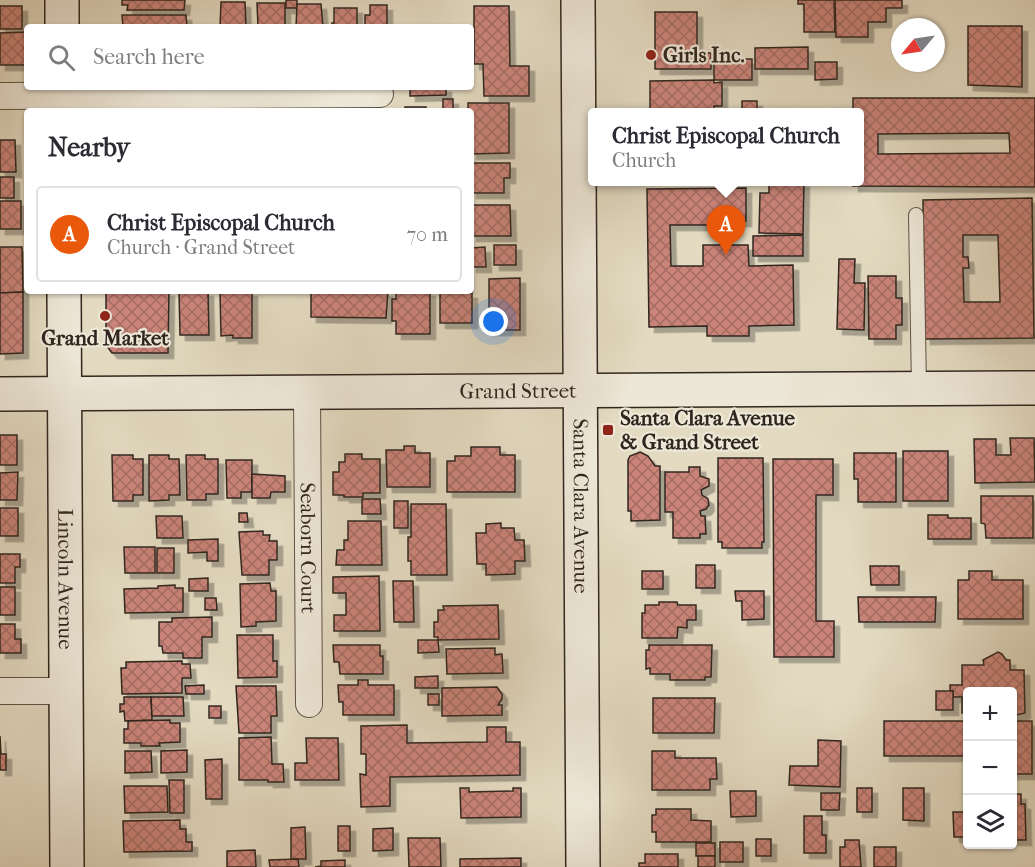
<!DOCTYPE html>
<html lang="en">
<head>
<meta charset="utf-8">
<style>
  :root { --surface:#fff; --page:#f7f7f7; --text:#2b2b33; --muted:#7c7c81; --line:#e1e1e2; --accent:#ea580c }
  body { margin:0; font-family:"IM FELL French Canon",serif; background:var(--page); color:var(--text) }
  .controls { position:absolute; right:18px; bottom:18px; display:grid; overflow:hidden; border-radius:6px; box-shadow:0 2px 4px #0004 }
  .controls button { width:54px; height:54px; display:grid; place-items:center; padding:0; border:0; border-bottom:2px solid var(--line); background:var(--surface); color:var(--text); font:30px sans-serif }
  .compass { position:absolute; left:891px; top:18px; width:54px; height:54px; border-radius:50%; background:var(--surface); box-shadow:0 2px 4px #0004; rotate:241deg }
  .you { position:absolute; left:494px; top:322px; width:21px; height:21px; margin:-15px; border:4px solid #fff; border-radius:50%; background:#1a73e8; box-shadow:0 0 0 9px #1a73e833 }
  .badge { display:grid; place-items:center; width:39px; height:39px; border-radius:50%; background:var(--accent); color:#fff; font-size:20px; font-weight:700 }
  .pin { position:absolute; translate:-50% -50px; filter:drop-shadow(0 2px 3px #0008) }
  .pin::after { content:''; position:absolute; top:32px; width:21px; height:18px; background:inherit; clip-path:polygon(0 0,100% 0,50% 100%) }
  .popup { position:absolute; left:588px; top:108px; width:276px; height:78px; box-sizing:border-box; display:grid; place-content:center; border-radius:6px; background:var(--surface); filter:drop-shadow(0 2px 4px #0005); font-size:20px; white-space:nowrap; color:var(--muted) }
  .popup b { font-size:22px; color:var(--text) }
  .popup::after { content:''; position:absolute; left:50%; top:100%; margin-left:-12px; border:12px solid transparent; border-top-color:var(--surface) }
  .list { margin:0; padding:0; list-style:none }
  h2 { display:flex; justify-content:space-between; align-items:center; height:78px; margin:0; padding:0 24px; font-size:26px }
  h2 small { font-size:20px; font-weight:400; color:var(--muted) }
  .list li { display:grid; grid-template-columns:39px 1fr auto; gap:18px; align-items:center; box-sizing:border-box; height:96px; margin:0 12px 12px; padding:0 12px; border:2px solid var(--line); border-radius:6px }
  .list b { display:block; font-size:22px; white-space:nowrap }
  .list p { margin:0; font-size:20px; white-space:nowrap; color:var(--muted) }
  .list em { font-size:20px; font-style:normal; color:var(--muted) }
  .icon { flex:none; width:33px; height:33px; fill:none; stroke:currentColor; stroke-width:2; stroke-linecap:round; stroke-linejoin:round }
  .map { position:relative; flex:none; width:1035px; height:867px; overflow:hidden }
  .search { position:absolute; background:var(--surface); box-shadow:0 2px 4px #0004; left:24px; top:24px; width:450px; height:66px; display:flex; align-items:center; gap:15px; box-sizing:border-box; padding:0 21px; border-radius:6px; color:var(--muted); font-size:22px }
  .panel { position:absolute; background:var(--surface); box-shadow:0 2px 4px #0004; left:24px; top:108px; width:450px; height:186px; border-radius:6px }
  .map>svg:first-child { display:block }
</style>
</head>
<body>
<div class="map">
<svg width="1035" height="867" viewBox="0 0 1035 867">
  <defs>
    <pattern id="building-cross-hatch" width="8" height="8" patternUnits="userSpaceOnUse" patternTransform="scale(1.5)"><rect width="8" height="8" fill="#ca8479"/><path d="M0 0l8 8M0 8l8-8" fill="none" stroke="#a56c63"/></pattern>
    <filter id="shadow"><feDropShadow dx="5.5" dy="5.5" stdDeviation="0" flood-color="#0004"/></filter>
  </defs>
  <rect width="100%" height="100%" fill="#e3dac1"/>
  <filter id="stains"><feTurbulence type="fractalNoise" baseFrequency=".00333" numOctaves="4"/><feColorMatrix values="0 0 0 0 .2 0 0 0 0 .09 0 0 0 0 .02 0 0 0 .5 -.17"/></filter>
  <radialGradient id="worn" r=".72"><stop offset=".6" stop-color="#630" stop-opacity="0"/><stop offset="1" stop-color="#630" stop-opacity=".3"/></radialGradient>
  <g fill="url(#building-cross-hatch)" stroke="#31261f" stroke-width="1.5" fill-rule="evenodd" filter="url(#shadow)">
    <polygon points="122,0 185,0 184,10 127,10 128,5 122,5"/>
    <rect x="286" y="0" width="11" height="8"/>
    <polygon points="798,0 834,0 835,32 804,32 804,4 798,4"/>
    <polygon points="835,0 902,0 902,8 886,8 886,22 868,22 868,37 836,37"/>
    <polygon points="221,2 245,2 246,27 220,27"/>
    <polygon points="257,3 285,3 285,27 258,27"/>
    <polygon points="297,4 321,4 323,27 296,27"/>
    <polygon points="370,5 387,5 387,27 365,27 365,15 370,15"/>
    <rect x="0" y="6" width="22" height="23"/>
    <polygon points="474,6 509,6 510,66 529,66 529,96 484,96 483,64 474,64"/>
    <polygon points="334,8 357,8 357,27 332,27 332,23 334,23"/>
    <polygon points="655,12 697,12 697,53 711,53 711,69 655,69"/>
    <polygon points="122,15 186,15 187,27 123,27"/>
    <polygon points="968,26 1022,26 1022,87 968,85"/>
    <polygon points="25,32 25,65 0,65 0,33"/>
    <polygon points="808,47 808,69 755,69 755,48"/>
    <rect x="714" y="59" width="38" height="21"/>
    <polygon points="815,62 837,62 837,79 815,80"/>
    <polygon points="714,80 714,83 722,82 722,106 714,106 714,109 650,109 650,81"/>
    <polygon points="410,87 446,87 446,95 410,96"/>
    <path d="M853,98H1035V187L853,186V182H860V112H853ZM1009,133L1010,153L878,154V134Z"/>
    <rect x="443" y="99" width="10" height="12"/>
    <rect x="742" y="101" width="15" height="11"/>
    <polygon points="468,103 509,103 509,153 471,154 472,115 471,111 468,111"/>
    <rect x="405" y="107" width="21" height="4"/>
    <polygon points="0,140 15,140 16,172 0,172"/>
    <polygon points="471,163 510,163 510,178 504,178 504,193 471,193"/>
    <rect x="0" y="177" width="14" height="21"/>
    <polygon points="769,182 804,182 803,234 759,233 760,193 769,193"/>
    <polygon points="746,188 746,221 709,221 710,225 670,225 671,266 703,266 703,245 748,245 749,266 793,265 794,325 749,326 749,336 707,336 707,326 649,327 647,189"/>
    <path d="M1032,198L1034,338L925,339L923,200ZM963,235H998L1000,302H964L963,268H969L968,257H963Z"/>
    <rect x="0" y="201" width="21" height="28"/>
    <polygon points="471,205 510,205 511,236 471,236"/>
    <polygon points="803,235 803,256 753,256 753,236"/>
    <rect x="494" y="245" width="22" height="20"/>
    <polygon points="0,247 22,247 23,292 0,293"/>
    <polygon points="485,247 486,267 471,267 471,248"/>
    <polygon points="839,259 855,259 854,283 865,283 864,330 837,329"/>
    <polygon points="868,276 896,276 896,298 902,298 902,325 896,325 896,339 869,339"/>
    <polygon points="520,278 520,330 489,330 489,279"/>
    <polygon points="106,291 169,291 168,353 112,353 106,345"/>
    <polygon points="179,291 208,291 209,335 180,335"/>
    <polygon points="220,291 252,291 252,338 233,338 233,335 221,336"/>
    <polygon points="311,291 388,291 386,318 311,317"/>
    <polygon points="396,291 430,291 430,334 396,334 396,321 392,321 392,299 396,299"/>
    <polygon points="23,292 23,353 0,354 0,293"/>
    <rect x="440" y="293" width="32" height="30"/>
    <rect x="0" y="435" width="17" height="30"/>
    <polygon points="1010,438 1034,438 1035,482 975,483 974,439 996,439 996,455 1011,455"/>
    <polygon points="404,446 415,446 415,453 430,453 430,487 387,487 386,450 404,450"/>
    <polygon points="471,447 500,447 500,455 515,455 515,492 447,492 447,461 455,461 455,456 471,456"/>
    <rect x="903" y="451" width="45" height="50"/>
    <polygon points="640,452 648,456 655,466 660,466 660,520 631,521 631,511 628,511 628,460 630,456"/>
    <polygon points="854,453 896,453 896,502 858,502 858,479 854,479"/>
    <polygon points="345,454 362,454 362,459 380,459 380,493 363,493 363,497 344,497 344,495 333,495 333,472 339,472 339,462 345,462"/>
    <polygon points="112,455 133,455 133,459 143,459 143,495 133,495 133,501 113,501"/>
    <polygon points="149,455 169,455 169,459 179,459 180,495 169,495 169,500 149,501"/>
    <polygon points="186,455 205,455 205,459 218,459 218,494 206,494 206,500 187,500"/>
    <polygon points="718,458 763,458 764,542 762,542 762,548 722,548 722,542 718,542"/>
    <polygon points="773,459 833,459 833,495 816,495 816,621 834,621 834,657 774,657"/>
    <polygon points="226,460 252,460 252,492 241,492 241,498 227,498"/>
    <polygon points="689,467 700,467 700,476 709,479 709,486 701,490 702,495 708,499 709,505 706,509 700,511 701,516 705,516 706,534 700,534 700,538 673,538 673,512 665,512 665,472 689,472"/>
    <polygon points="18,472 17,500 0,500 0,473"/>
    <polygon points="252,474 285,476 285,492 271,492 270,498 252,498"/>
    <polygon points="981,496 1033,496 1033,538 986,538 985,524 981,523"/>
    <polygon points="362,499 380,499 381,514 362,514"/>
    <rect x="394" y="501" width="14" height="27"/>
    <polygon points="411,504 446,504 447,575 411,575 411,561 408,561 408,537 411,537"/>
    <rect x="0" y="508" width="18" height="28"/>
    <polygon points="239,513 247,513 248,522 239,522"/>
    <polygon points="928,515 948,515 948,518 971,518 971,539 928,539"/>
    <polygon points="156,516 182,516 183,538 157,538"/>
    <polygon points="348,521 381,521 382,565 336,565 337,550 344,550 344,540 348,540"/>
    <polygon points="501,523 501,528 514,528 515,540 524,540 525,561 515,561 515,574 486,575 486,564 477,564 476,533 486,533 486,524"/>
    <polygon points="263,531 263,535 270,535 269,541 277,541 277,560 269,560 269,575 242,575 239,532"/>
    <polygon points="218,539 218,561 207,561 207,552 188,553 188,540"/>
    <polygon points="124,547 155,547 155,573 125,573"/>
    <rect x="157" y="548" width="17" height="25"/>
    <polygon points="0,554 20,554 20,567 15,567 15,583 0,583"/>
    <rect x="696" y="565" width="19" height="23"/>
    <polygon points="870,566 899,566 899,585 871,585"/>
    <rect x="642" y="571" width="21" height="18"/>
    <polygon points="969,571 992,571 992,580 1023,580 1023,619 958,619 958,580 969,580"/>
    <polygon points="379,576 380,631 334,631 334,615 346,615 346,593 333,593 333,577"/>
    <polygon points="208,578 208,591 189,591 189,579"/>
    <polygon points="393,581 413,581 414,622 394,622"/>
    <polygon points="270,583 271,591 276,591 276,621 256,622 256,626 241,627 240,584"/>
    <polygon points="175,585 175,588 183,588 183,612 125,613 124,589 158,588 158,586"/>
    <rect x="0" y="587" width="15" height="28"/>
    <polygon points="735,591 764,591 764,619 742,620 742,601 736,601"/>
    <polygon points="858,597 936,597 935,622 859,622"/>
    <polygon points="205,598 216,598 217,610 205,610"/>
    <polygon points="659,602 677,602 678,605 696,605 696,620 687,620 687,628 678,627 677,638 642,638 642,613 645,613 645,605 659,605"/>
    <polygon points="498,605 499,639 438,640 438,637 434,637 434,622 438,622 438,610 444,610 443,606"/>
    <polygon points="212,617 212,637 202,637 202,658 183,658 183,653 163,653 162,646 159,646 159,622 172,622 172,618"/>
    <polygon points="0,624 15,624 15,639 21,639 21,653 0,653"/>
    <polygon points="237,635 273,635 273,661 277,661 277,677 238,678"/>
    <polygon points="418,640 438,640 439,652 418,653"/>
    <polygon points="333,645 380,645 380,656 383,656 383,674 340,674 339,662 334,662"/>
    <polygon points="649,645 712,645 711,677 705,677 705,680 670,680 670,674 650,674 650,668 646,669 646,650 649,650"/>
    <polygon points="495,648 495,655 502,654 503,673 447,674 446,649"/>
    <polygon points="998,652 1002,654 1006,660 1010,660 1010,670 1024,670 1025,713 1012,716 1012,692 968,692 968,713 962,713 962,697 953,697 953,691 950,691 950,685 962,685 962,665 984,665 983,660"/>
    <polygon points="182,661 182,664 190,664 191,678 182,678 182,693 122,694 121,668 126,668 126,662"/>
    <polygon points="438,676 438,688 415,688 415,677"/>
    <polygon points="358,680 368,680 368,685 394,685 394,715 343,715 343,702 339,702 338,685 358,685"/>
    <polygon points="204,685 204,694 186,694 185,686"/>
    <polygon points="236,686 276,686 277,716 271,716 271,733 239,733"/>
    <polygon points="497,687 502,694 502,699 498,705 502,705 502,715 442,716 442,688"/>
    <rect x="936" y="691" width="17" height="19"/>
    <rect x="428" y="694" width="11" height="11"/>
    <polygon points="124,697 151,697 152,720 125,721 124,711 120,712 120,704 124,704"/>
    <polygon points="151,697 183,697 184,716 152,716"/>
    <polygon points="653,698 715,698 714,733 653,733"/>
    <rect x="209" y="706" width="12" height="12"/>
    <polygon points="170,720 170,723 180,723 180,742 159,743 160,746 141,746 141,743 124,743 124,729 128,729 128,721"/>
    <rect x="884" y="721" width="84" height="35"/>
    <rect x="1012" y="721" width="20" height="53"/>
    <polygon points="407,725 407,743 487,742 487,727 506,727 506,742 520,742 520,775 390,777 390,806 361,807 360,774 366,775 366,754 361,754 361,726"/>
    <polygon points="0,736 1,754 6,754 6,770 0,770"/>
    <polygon points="271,737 272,764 283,764 284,782 268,782 268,780 239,780 239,738"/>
    <polygon points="306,738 338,738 339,780 295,780 295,763 307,763"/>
    <polygon points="818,740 841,741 840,787 789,785 790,766 818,766"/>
    <polygon points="187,750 187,772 161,773 161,751"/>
    <polygon points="125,751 151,751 152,772 125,773"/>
    <polygon points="652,751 675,751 675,758 716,758 717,779 710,779 710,790 652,790"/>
    <polygon points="222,759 222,799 206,799 205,760"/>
    <polygon points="169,780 184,780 184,813 170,813"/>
    <polygon points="124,786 167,786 168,812 125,813"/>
    <polygon points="460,788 469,788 469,792 513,791 513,788 521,788 521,817 461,818"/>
    <rect x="857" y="788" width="15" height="24"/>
    <polygon points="903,788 924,788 924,821 903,820"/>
    <polygon points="730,791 756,791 756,816 731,817"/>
    <polygon points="821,793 840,793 839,810 821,810"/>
    <polygon points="1012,794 1021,794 1021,804 1025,804 1026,840 1012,840"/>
    <polygon points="964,804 968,804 968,840 964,840 964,837 954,837 953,812 964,812"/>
    <polygon points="656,809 691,809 691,820 711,821 711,842 656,842 656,832 652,832 652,815 656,815"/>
    <polygon points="804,816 822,816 822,835 826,835 826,853 804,853"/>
    <polygon points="180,820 180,829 186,829 186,842 192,842 192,851 124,852 123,821"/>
    <rect x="338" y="826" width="12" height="25"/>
    <polygon points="305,827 306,859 291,859 291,828"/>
    <polygon points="393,828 393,850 373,851 373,829"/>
    <polygon points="408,838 440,838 441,867 409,867"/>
    <rect x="756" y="839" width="15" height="17"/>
    <polygon points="845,840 859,840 861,867 840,867 840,847 845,847"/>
    <rect x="720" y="842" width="23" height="20"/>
    <rect x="696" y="843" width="19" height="13"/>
    <rect x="874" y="847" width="22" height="20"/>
    <polygon points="255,850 256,867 227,867 227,851"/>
    <polygon points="645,854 678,854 678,867 639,867 639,863 645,863"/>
    <rect x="698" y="856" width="17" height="11"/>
    <polygon points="521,858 521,867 460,867 460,859"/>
    <polygon points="298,859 299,867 270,867 269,860"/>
    <polygon points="345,860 345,867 315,867 321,866 321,861"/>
  </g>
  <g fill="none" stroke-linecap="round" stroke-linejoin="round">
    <defs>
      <polyline id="lane" points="916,215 919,388"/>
      <g id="street">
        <polyline points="0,96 380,94"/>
        <path id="s1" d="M307,392L309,704"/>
        <polyline points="0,691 66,691"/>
      </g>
      <g id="secondary">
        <polyline points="62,0 62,27"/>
        <path id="s2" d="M578,0L583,867"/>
        <polyline points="63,87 63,111"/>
        <path id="s3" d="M64,291L67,867"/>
        <path id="s4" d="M0,394L1035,388"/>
      </g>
    </defs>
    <use href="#lane" stroke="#5e5348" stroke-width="16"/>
    <use href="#street" stroke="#5e5348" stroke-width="28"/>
    <use href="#secondary" stroke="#31261f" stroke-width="36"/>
    <use href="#lane" stroke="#ede7d7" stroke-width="14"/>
    <use href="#street" stroke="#ede7d7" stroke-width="26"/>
    <use href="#secondary" stroke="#ede7d7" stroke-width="33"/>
  </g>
  <g fill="#8f2418" stroke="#ede7d7" stroke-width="2">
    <circle cx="651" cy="55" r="6"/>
    <circle cx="105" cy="316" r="6"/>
    <rect x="602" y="424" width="12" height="12" rx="3"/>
  </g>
  <g text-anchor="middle" stroke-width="4.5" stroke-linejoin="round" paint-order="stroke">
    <g font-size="21" font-weight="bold" fill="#31261f" stroke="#ede7d7" text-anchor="start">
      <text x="663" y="62">Girls Inc.</text>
      <text x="105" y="345" text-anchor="middle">Grand Market</text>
      <text x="620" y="425">Santa Clara Avenue<tspan x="620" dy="24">&amp; Grand Street</tspan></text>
    </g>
    <g font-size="21" fill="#31261f" stroke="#ede7d7">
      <text dy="7" stroke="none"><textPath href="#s4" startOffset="518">Grand Street</textPath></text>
      <text dy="7" stroke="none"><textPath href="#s2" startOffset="506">Santa Clara Avenue</textPath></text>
      <text dy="7" stroke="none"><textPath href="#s1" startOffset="156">Seaborn Court</textPath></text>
      <text dy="7" stroke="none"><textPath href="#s3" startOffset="288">Lincoln Avenue</textPath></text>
    </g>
  </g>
  <rect width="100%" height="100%" filter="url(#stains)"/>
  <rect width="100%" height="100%" fill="url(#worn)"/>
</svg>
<div class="controls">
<button>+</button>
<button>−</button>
<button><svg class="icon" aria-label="layers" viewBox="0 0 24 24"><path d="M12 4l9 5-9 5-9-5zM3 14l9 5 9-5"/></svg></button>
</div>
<svg class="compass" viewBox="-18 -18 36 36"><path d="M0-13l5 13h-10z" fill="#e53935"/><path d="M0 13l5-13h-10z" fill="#7c7c81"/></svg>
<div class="you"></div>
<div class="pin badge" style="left:726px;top:255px">A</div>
<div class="popup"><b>Christ Episcopal Church</b>Church</div>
<div class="search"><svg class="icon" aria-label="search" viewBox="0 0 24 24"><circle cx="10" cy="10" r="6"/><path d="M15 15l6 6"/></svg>Search here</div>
<section class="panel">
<h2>Nearby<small></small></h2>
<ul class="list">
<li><span class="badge">A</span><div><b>Christ Episcopal Church</b><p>Church · Grand Street</p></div><em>70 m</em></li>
</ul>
</section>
</div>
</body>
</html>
